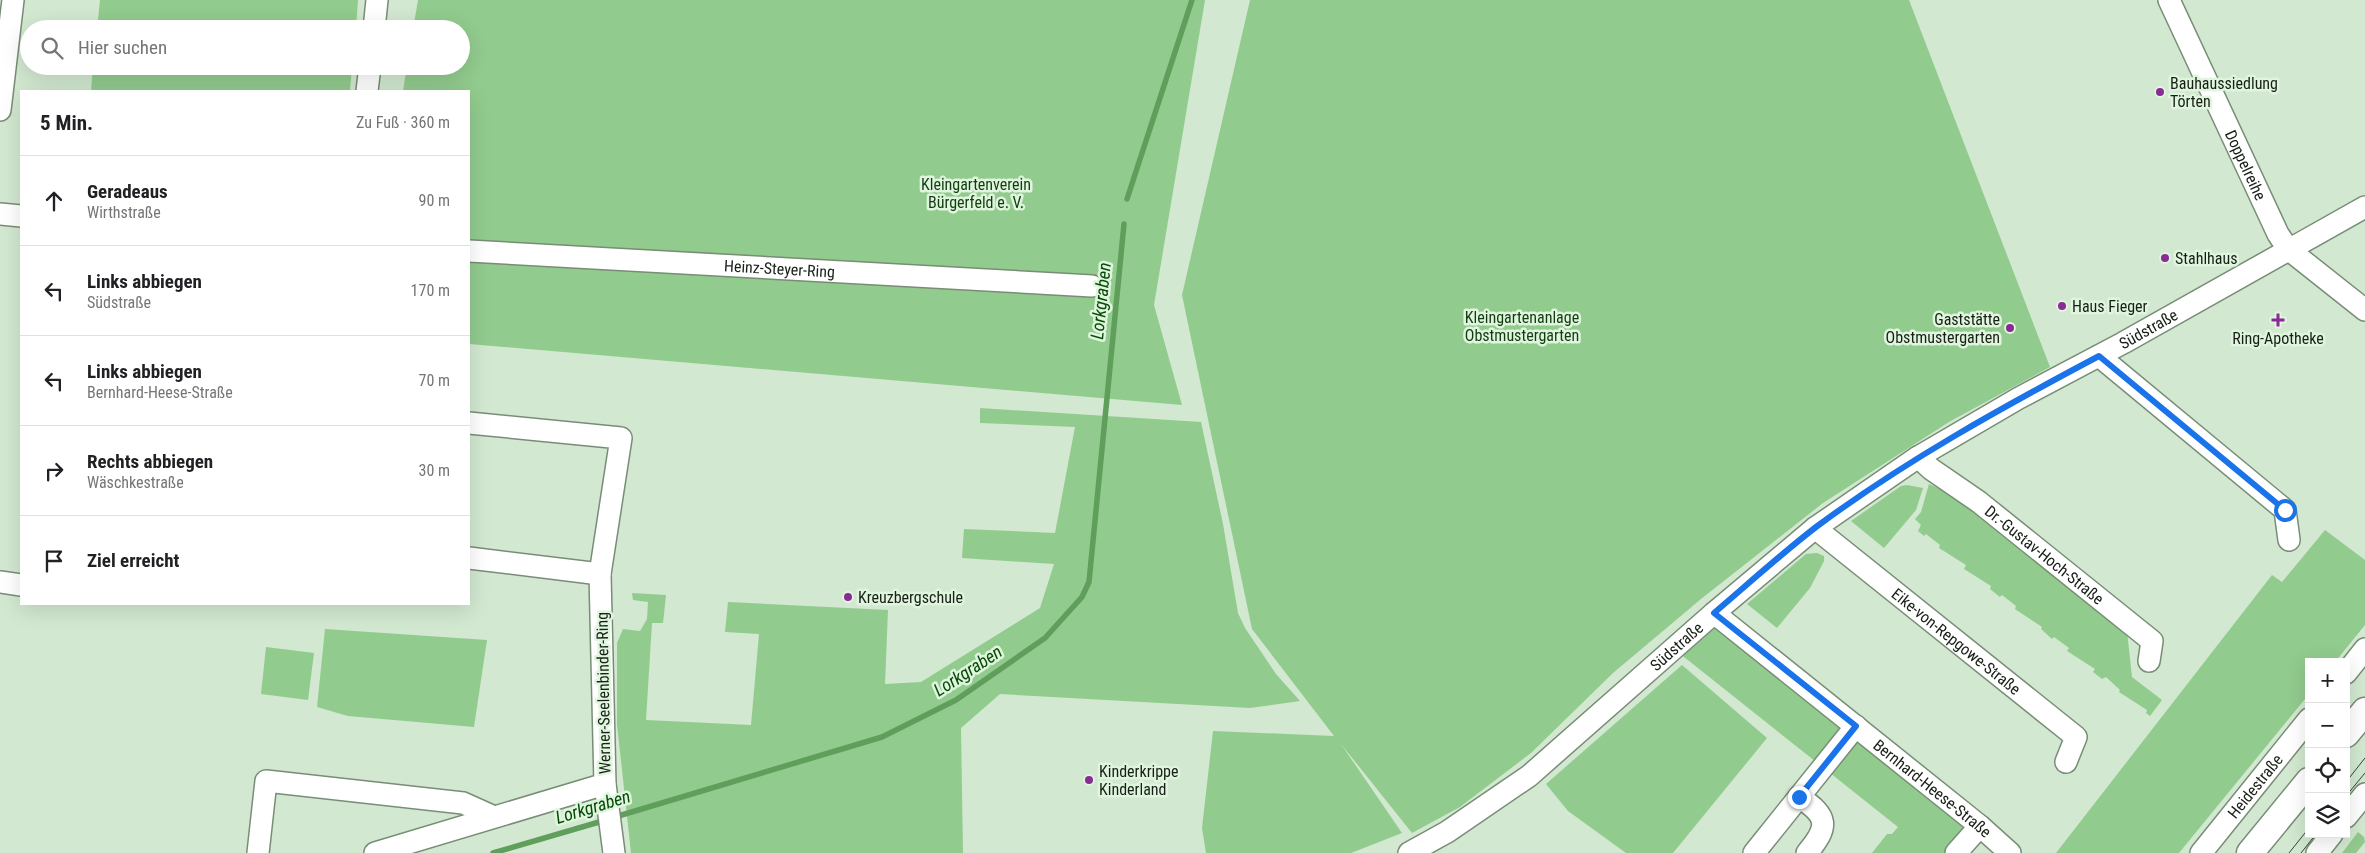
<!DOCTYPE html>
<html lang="de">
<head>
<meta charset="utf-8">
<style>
  :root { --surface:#fff; --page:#f2f2f2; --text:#202124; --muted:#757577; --line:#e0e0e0 }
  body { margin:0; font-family:"Roboto Condensed",sans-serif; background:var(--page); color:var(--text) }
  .controls { position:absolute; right:15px; bottom:15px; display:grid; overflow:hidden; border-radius:0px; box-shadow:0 5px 20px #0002 }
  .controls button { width:45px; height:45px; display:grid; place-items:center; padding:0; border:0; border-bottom:1px solid var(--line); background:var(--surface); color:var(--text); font:25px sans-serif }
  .stop { position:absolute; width:15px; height:15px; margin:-11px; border:4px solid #1a73e8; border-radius:50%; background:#fff }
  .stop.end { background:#1a73e8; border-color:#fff; box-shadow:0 1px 5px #0008 }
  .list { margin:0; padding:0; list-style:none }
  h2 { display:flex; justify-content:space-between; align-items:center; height:65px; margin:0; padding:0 20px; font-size:21px }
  h2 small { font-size:16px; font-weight:400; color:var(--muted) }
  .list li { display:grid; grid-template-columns:32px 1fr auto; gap:15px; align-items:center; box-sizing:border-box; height:90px; padding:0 20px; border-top:1px solid var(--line) }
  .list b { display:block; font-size:19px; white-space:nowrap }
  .list p { margin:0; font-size:16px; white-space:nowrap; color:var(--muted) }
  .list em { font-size:16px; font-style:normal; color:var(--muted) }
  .icon { flex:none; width:28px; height:28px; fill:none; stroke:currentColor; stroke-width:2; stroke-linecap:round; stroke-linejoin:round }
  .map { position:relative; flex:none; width:2365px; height:853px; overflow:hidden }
  .search { position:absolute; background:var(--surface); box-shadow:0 5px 20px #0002; left:20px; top:20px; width:450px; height:55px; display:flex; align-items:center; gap:12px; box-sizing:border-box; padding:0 18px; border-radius:28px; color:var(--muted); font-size:19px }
  .panel { position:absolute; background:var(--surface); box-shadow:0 5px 20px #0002; left:20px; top:90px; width:450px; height:515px; border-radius:0px }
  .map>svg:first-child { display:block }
</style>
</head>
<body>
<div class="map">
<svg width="2365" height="853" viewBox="0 0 2365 853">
  <rect width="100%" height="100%" fill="#d2e8d0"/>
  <g fill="#92cb8e">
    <polygon points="100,0 358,0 356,29 97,29"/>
    <polygon points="418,0 1205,0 1154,305 1182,405 469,344 469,91 403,91 407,66 461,66 461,29 413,29"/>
    <polygon points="1250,0 1909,0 2050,367 1949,422 1823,503 1701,599 1613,673 1531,753 1460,807 1412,833 1341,744 1402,833 1351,853 1206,853 1202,828 1213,731 1334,736 1252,629 1182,295"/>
    <polygon points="93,66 352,66 350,91 91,91"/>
    <polygon points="980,408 1201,422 1223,524 1238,613 1245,628 1276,674 1300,701 1250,708 1000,694 961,728 963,853 631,853 617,724 617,643 623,629 640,631 647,619 648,602 633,600 632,593 666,595 663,623 652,623 646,720 751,725 759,634 725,632 728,602 888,610 885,684 921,682 1040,608 1054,564 962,558 964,529 1055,533 1075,427 980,423"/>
    <polygon points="1929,484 1976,506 2127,631 2132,677 2162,700 2150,716 2146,713 2147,710 2119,692 2120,690 2106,677 2102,679 2093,672 2095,669 2067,651 2069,648 2054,637 2052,639 2041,629 2042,627 2015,609 2016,606 2002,595 2000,597 1990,589 1991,586 1964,569 1966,565 1939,548 1940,545 1926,534 1924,536 1918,531 1921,525 1915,519 1921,512"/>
    <polygon points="1907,485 1923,488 1916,510 1884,548 1851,521 1901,486"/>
    <polygon points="2325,530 2365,560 2365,625 2335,662 2309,662 2309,694 2179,853 2056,853 2272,575 2282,582"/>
    <polygon points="1817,553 1824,556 1824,561 1810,588 1777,628 1747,604 1806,554"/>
    <polygon points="1714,613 1980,826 1956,853 1872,853 1887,834 1892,834 1898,827 1674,649"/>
    <polygon points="325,629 487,640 474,727 348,716 317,707"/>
    <polygon points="266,647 314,653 308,700 261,694"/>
    <polygon points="1682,665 1767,738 1673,853 1626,853 1568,811 1546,784"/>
    <polygon points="2358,832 2364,837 2365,842 2356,853 2342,853"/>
  </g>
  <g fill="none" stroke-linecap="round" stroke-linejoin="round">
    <g stroke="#5f9e5b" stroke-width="5.5">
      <polyline points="1127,199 1192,0"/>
      <polyline points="615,817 882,737 956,700 1045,638 1082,597 1089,582 1124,224"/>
      <polyline points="493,853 606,820"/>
    </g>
    <defs>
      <g id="minor">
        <path id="s1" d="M2169,0L2278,234L2288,249L2365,310"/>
        <polyline points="374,29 377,0"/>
        <polyline points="367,91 370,66"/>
        <polyline points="0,110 13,0"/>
        <polyline points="0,214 21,216"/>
        <path id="s2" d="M469,251L1092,286"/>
        <polyline points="2099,356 2285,510 2289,540"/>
        <path id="s3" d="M1918,457L1931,469L1979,502L2152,641L2149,661"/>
        <path id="s4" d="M1815,528L2076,737L2066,762"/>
        <polyline points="469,558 600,574"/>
        <polyline points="0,582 21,585"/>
        <path id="s5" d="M1714,613L1980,826L2010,853"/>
        <polyline points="2346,673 2365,649"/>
        <polyline points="605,784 614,853"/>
        <path d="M1799,797C1829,816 1829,827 1807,853"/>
        <polyline points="2346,817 2365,794"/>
        <polyline points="258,853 266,781 463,803 492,816"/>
        <polyline points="375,853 605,784 600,574 621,438 469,423"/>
        <path id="s6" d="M1409,853L1447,832L1529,776L1714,613L1815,528L1918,457L2019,398L2123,343L2365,207"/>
        <polyline points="1754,853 1856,726"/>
        <polyline points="1956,853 1980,826"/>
        <path id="s7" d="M2201,853L2309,719"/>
        <polyline points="2317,853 2332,834"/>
      </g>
      <g id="tertiary">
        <polyline points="2346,734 2365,711"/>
        <polyline points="2250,853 2309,781"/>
      </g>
    </defs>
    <use href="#minor" stroke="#788d76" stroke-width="24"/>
    <use href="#tertiary" stroke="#788d76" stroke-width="29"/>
    <use href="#minor" stroke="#fff" stroke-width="21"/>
    <use href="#tertiary" stroke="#fff" stroke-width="26"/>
    <g stroke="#394337" stroke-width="1">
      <polyline points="2346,782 2365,758"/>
      <polyline points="2346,796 2365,773"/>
      <polyline points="2289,853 2309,828"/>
      <polyline points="2301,853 2316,834"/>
    </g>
  </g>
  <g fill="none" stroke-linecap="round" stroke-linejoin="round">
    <path stroke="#1a73e8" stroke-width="6" d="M1799,797L1856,726L1714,613C1748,584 1781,554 1816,527C1905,461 2001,408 2099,356L2285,510"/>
  </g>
  <g fill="#892b95" stroke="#dff5dd" stroke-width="2">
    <circle cx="2160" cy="92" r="5"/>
    <circle cx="2165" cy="258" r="5"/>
    <circle cx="2062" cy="306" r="5"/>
    <path d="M2275.5 312.5h5v5h5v5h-5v5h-5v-5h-5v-5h5z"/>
    <circle cx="2010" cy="328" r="5"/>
    <circle cx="848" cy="597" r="5"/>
    <circle cx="1089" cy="780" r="5"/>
  </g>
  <g text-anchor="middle" stroke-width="5" stroke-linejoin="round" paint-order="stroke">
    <g font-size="16" fill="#171f16" stroke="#dff5dd" text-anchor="start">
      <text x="2170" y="89">Bauhaussiedlung<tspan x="2170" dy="18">Törten</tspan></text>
      <text x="2175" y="264">Stahlhaus</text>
      <text x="2072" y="312">Haus Fieger</text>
      <text x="2000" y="325" text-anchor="end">Gaststätte<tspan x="2000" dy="18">Obstmustergarten</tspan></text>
      <text x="2278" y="344" text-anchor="middle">Ring-Apotheke</text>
      <text x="858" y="603">Kreuzbergschule</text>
      <text x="1099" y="777">Kinderkrippe<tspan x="1099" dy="18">Kinderland</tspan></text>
    </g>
    <g font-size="16" fill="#171f16" stroke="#dff5dd">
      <text dy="6" stroke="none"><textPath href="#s1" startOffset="182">Doppelreihe</textPath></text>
      <text dy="6" stroke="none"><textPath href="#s2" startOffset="311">Heinz-Steyer-Ring</textPath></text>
      <text dy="6" stroke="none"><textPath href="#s6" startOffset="910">Südstraße</textPath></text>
      <text dy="6" stroke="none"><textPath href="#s3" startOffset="160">Dr.-Gustav-Hoch-Straße</textPath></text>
      <text dy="6" stroke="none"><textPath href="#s4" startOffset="181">Eike-von-Repgowe-Straße</textPath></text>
      <text dy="6" stroke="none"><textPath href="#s6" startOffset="339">Südstraße</textPath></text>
      <text transform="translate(603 693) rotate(-91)" y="6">Werner-Seelenbinder-Ring</text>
      <text dy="6" stroke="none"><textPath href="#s7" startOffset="86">Heidestraße</textPath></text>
      <text dy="6" stroke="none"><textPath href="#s5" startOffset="280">Bernhard-Heese-Straße</textPath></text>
    </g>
    <g font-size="16" fill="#103c0f" stroke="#dff5dd">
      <text x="976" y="190">Kleingartenverein<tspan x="976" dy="18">Bürgerfeld e. V.</tspan></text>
      <text x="1522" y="323">Kleingartenanlage<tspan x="1522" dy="18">Obstmustergarten</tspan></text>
    </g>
    <g font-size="18" font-style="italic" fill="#054b06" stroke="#dff5dd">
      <text transform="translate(1101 301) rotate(-84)" y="6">Lorkgraben</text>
      <text transform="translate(968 671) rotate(-33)" y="6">Lorkgraben</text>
      <text transform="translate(593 807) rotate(-17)" y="6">Lorkgraben</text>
    </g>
  </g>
</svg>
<div class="controls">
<button>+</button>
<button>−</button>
<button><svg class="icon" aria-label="locate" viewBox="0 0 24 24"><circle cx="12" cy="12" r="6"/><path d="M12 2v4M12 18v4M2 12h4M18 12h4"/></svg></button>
<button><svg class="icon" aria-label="layers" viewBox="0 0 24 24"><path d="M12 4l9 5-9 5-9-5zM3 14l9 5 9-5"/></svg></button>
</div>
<div class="stop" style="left:2285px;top:510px"></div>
<div class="stop end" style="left:1799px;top:797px"></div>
<div class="search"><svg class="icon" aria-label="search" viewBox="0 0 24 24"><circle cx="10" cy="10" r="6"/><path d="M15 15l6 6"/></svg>Hier suchen</div>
<section class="panel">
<h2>5 Min.<small>Zu Fuß · 360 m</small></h2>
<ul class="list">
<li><svg class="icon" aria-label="ahead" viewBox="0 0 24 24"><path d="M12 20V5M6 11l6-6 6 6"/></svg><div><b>Geradeaus</b><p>Wirthstraße</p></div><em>90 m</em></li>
<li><svg class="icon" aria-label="left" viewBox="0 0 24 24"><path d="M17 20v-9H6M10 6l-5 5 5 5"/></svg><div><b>Links abbiegen</b><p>Südstraße</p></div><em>170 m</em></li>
<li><svg class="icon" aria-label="left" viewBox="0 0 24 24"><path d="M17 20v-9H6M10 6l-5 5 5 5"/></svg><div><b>Links abbiegen</b><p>Bernhard-Heese-Straße</p></div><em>70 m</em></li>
<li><svg class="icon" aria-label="right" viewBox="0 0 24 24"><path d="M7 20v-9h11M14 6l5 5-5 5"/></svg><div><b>Rechts abbiegen</b><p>Wäschkestraße</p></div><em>30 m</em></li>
<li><svg class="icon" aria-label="arrive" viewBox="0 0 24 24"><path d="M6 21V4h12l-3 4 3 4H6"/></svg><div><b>Ziel erreicht</b></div></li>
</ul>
</section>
</div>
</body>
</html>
